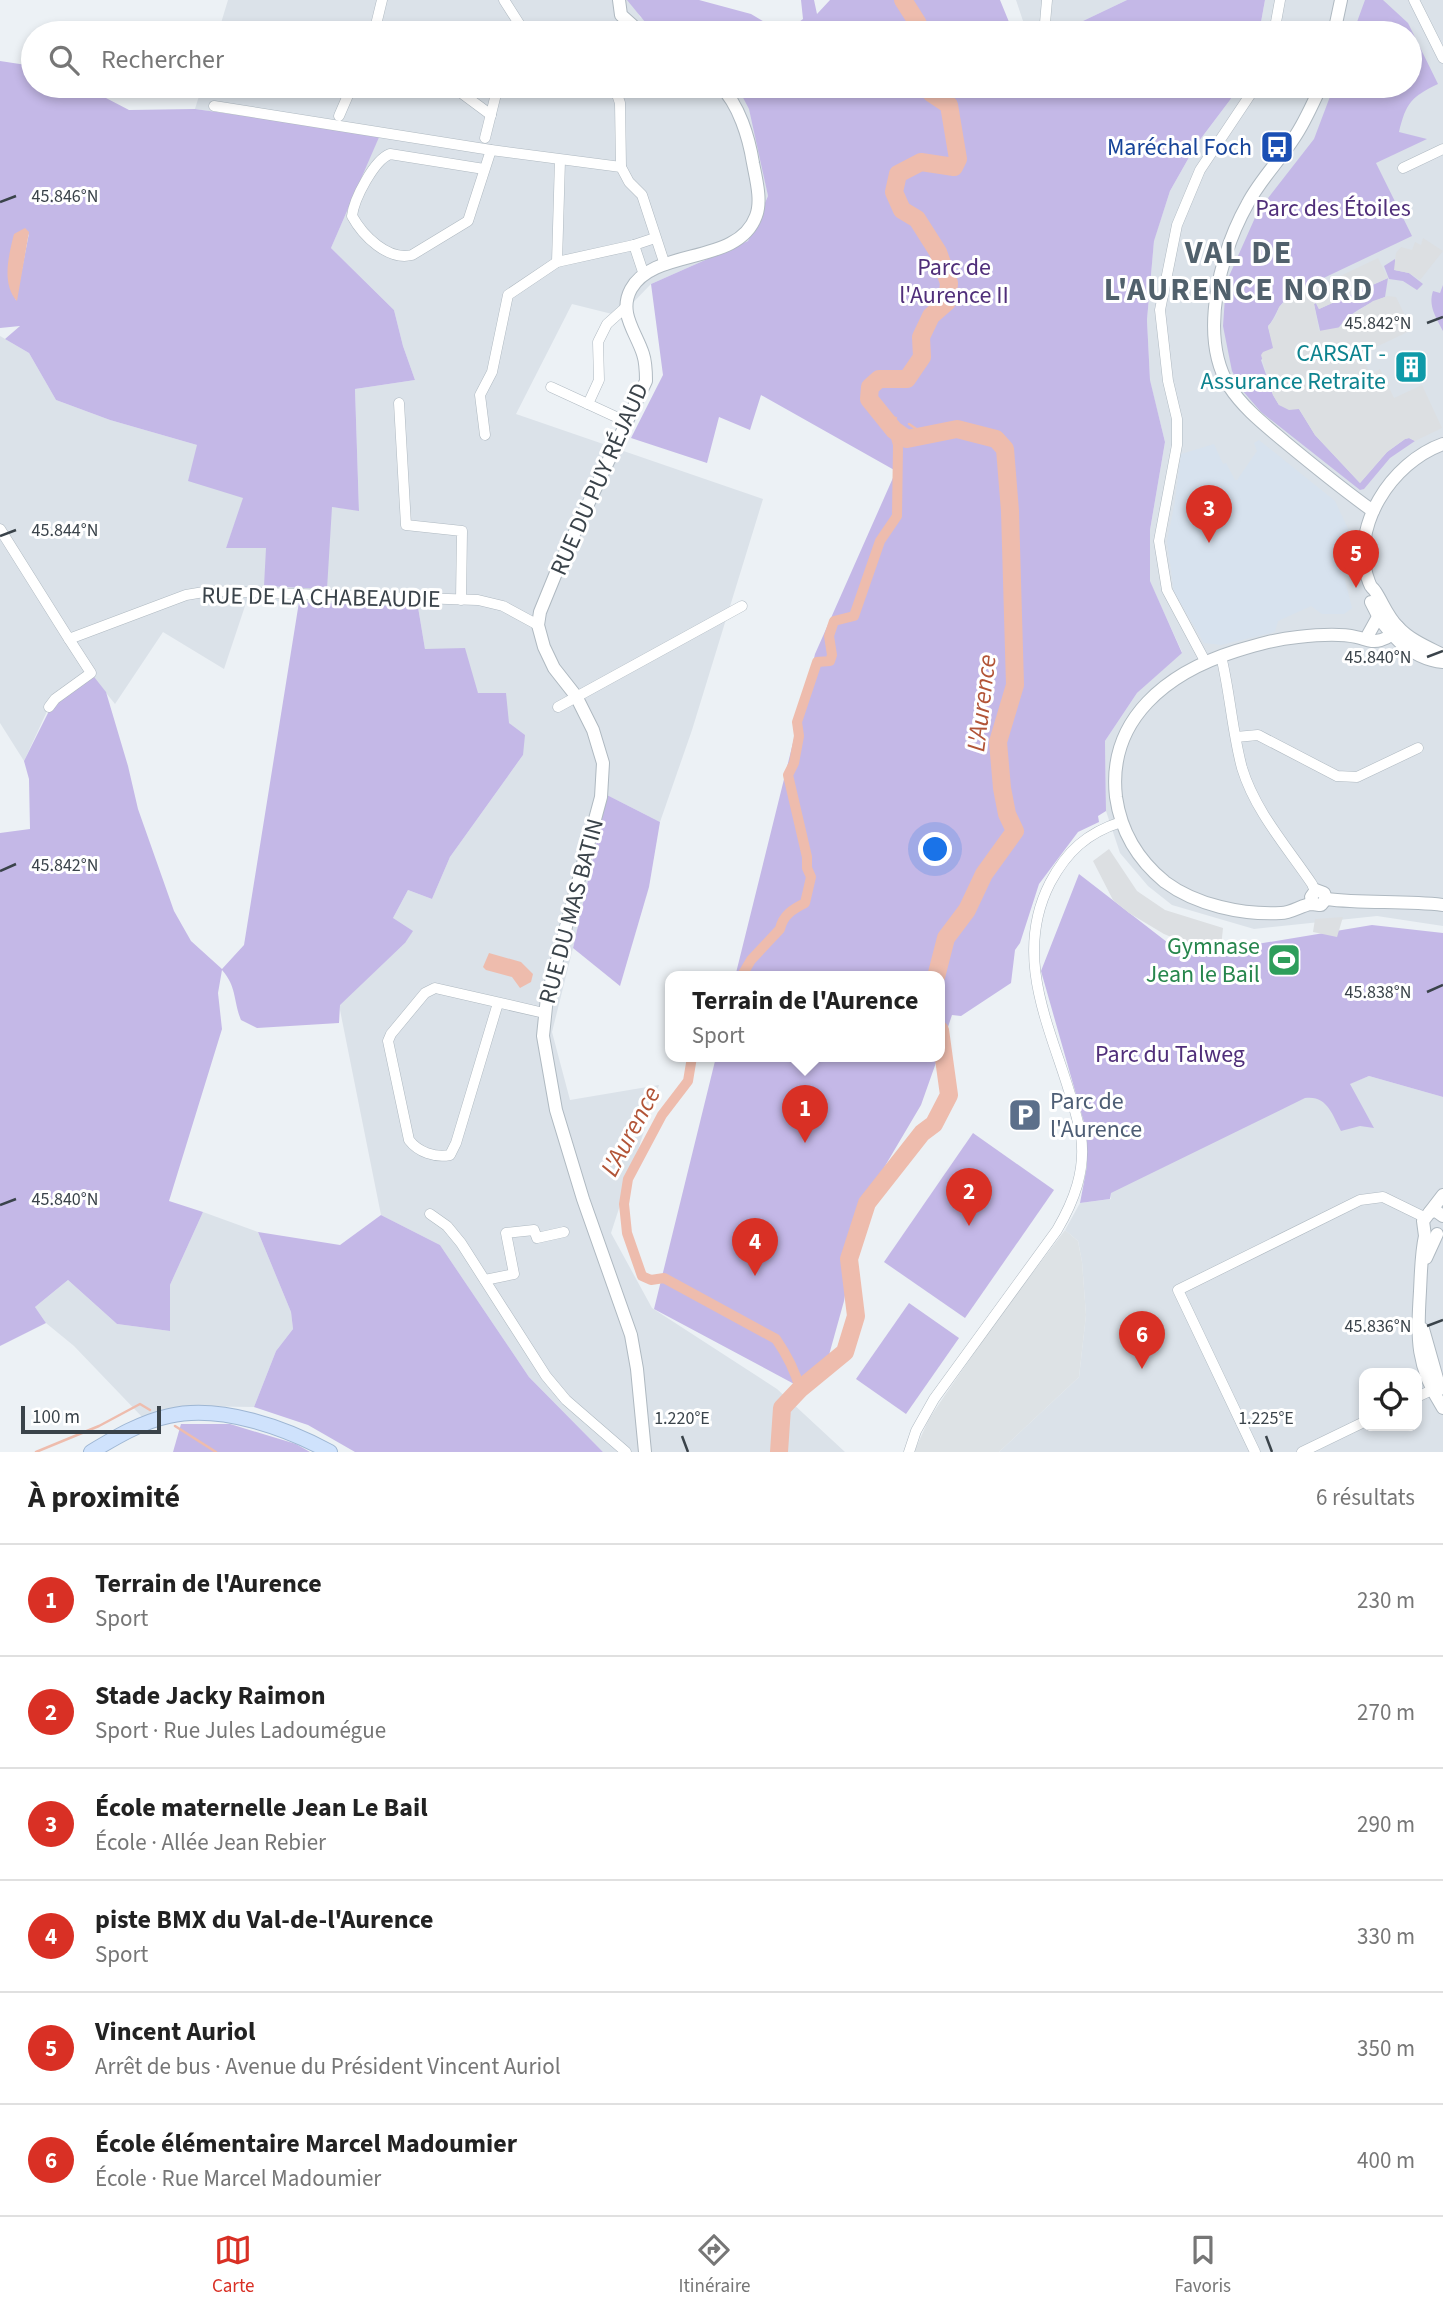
<!DOCTYPE html>
<html lang="fr">
<head>
<meta charset="utf-8">
<style>
  :root { --surface:#fff; --page:#f6f6f6; --text:#222; --muted:#767676; --line:#e0e0e0; --accent:#d93025 }
  body { margin:0; font-family:"Source Sans 3",sans-serif; background:var(--page); color:var(--text) }
  .controls { position:absolute; right:21px; bottom:21px; display:grid; overflow:hidden; border-radius:14px; box-shadow:0 4px 10px #0003 }
  .controls button { width:63px; height:63px; display:grid; place-items:center; padding:0; border:0; border-bottom:2px solid var(--line); background:var(--surface); color:var(--text); font:35px sans-serif }
  .scale { position:absolute; left:21px; bottom:18px; width:140px; box-sizing:border-box; padding-left:7px; border:4px solid #3a434a; border-top:0; font-size:19px; line-height:24px; white-space:nowrap; color:#3a434a; -webkit-text-stroke:5px #fff; paint-order:stroke }
  .you { position:absolute; left:936px; top:850px; width:24px; height:24px; margin:-18px; border:5px solid #fff; border-radius:50%; background:#1a73e8; box-shadow:0 0 0 10px #1a73e833 }
  .badge { display:grid; place-items:center; width:46px; height:46px; border-radius:50%; background:var(--accent); color:#fff; font-size:23px; font-weight:700 }
  .pin { position:absolute; translate:-50% -58px; filter:drop-shadow(0 2px 4px #0008) }
  .pin::after { content:''; position:absolute; top:37px; width:24px; height:21px; background:inherit; clip-path:polygon(0 0,100% 0,50% 100%) }
  .popup { position:absolute; left:665px; top:971px; width:280px; height:91px; box-sizing:border-box; display:grid; place-content:center; border-radius:14px; background:var(--surface); filter:drop-shadow(0 2px 5px #0005); font-size:23px; white-space:nowrap; color:var(--muted) }
  .popup b { font-size:26px; color:var(--text) }
  .popup::after { content:''; position:absolute; left:50%; top:100%; margin-left:-14px; border:14px solid transparent; border-top-color:var(--surface) }
  .list { margin:0; padding:0; list-style:none }
  h2 { display:flex; justify-content:space-between; align-items:center; height:91px; margin:0; padding:0 28px; font-size:30px }
  h2 small { font-size:23px; font-weight:400; color:var(--muted) }
  .list li { display:grid; grid-template-columns:46px 1fr auto; gap:21px; align-items:center; box-sizing:border-box; height:112px; padding:0 28px; border-top:2px solid var(--line) }
  .list b { display:block; font-size:26px; white-space:nowrap }
  .list p { margin:0; font-size:23px; white-space:nowrap; color:var(--muted) }
  .list em { font-size:23px; font-style:normal; color:var(--muted) }
  .icon { flex:none; width:38px; height:38px; fill:none; stroke:currentColor; stroke-width:2; stroke-linecap:round; stroke-linejoin:round }
  .map { position:relative; flex:none; width:1443px; height:1452px; overflow:hidden }
  .search { position:absolute; background:var(--surface); box-shadow:0 4px 10px #0003; left:21px; right:21px; top:21px; height:77px; display:flex; align-items:center; gap:18px; box-sizing:border-box; padding:0 24px; border-radius:38px; color:var(--muted); font-size:26px }
  .sheet { height:763px; background:var(--surface) }
  nav { display:flex; justify-content:space-around; align-items:center; box-sizing:border-box; height:98px; border-top:2px solid var(--line); background:var(--surface); font-size:19px; color:var(--muted) }
  nav a { display:grid; justify-items:center; gap:4px }
  nav .on { color:var(--accent) }
  .map>svg:first-child { display:block }
</style>
</head>
<body>
<div class="map">
<svg width="1443" height="1452" viewBox="0 0 1443 1452">
  <rect width="100%" height="100%" fill="#ecf1f5"/>
  <g fill="#dbe2e9" fill-rule="evenodd">
    <polygon points="228,0 632,0 640,17 665,33 218,33"/>
    <polygon points="1016,0 1127,0 1064,30 1024,24"/>
    <polygon points="1265,0 1443,0 1443,926 1377,916 1254,929 1172,905 1148,886 1120,853 1106,811 1105,741 1137,693 1182,652 1150,582 1150,530 1165,442 1150,381 1147,320 1154,240 1170,191 1196,145 1230,100 1238,86 1410,86 1410,33 1259,33"/>
    <polygon points="202,86 744,86 747,88 768,196 748,241 651,284 620,316 572,304 516,414 763,499 692,730 660,822 607,795 573,948 552,1032 570,1100 659,1085 611,1233 652,1308 777,1389 845,1452 603,1452 529,1377 440,1245 381,1215 339,1005 405,943 393,918 408,890 432,899 450,857 523,755 509,723 478,693 425,649 418,607 247,600 224,669 163,632 115,704 90,673 49,707 24,761 0,723 0,336 29,353 56,400 110,420 197,445 244,498 226,548 266,547 332,507 359,510 355,389 415,380 403,346 394,310 331,248 379,136 195,109"/>
    <path d="M1369,1076L1443,1097V1452H999L1079,1377L1086,1315L1082,1262L1078,1241L1065,1230L1080,1203L1111,1199L1110,1189L1296,1098L1323,1094ZM1364,1373H1417V1426H1364Z"/>
    <polygon points="203,1212 258,1232 291,1312 293,1329 276,1351 254,1407 186,1406 144,1419 74,1346 46,1323 35,1307 68,1280 117,1324 170,1331 170,1285"/>
  </g>
  <polygon fill="#dde2e5" points="1065,1230 1078,1241 1082,1262 1086,1315 1079,1377 999,1452 914,1452 929,1419 945,1395 1000,1316"/>
  <polygon fill="#d7e2ee" points="1259,440 1335,501 1350,533 1349,543 1342,550 1343,572 1352,608 1344,614 1322,614 1311,606 1278,621 1275,632 1221,645 1204,643 1174,592 1167,541 1175,501 1181,454 1214,444 1223,464 1226,463 1235,480 1237,480 1257,451 1254,443"/>
  <g fill="#c4b8e7" fill-rule="evenodd">
    <polygon points="627,0 699,0 751,14 783,33 654,33"/>
    <polygon points="801,0 814,0 817,14 830,0 1000,0 1009,22 1064,30 1127,0 1265,0 1259,33 784,33 803,19"/>
    <path d="M1365,0H1383L1408,23L1438,84C1411,97 1406,103 1399,132L1427,139L1376,163L1412,236L1311,284V290C1300,292 1287,296 1280,306C1276,312 1274,320 1268,326L1274,348L1261,360L1273,395L1279,405L1299,409L1315,435L1360,483L1387,452L1405,439L1409,438L1415,441L1390,458L1364,489L1360,490L1261,412L1242,390L1232,371L1223,326L1226,283L1258,211L1314,139L1334,86H1410V33H1353Z"/>
    <path d="M0,61L33,66V86H83L129,110L195,109L380,135L331,248L394,310L403,346L415,380L355,389L359,511L332,507L327,589L264,586L266,548H226L243,498L188,481L197,445L110,420L56,400L29,353L5,339L20,326L0,328ZM29,233L16,300L9,281Z"/>
    <polygon points="734,86 1238,86 1230,100 1196,145 1170,191 1154,241 1147,320 1150,380 1165,442 1150,530 1150,581 1182,653 1137,693 1105,741 1106,811 1098,816 1099,822 1078,832 1039,884 1020,943 1015,950 1011,983 961,1016 952,1015 940,1051 940,977 735,977 815,654 896,471 761,395 750,430 719,417 707,463 631,438 663,375 651,284 748,241 768,196 749,109 739,90"/>
    <polygon points="1395,259 1395,270 1409,273 1423,284 1417,290 1403,281 1389,279 1384,266"/>
    <path d="M1388,278L1385,297C1372,302 1355,310 1345,320C1338,327 1331,340 1324,348L1314,304L1316,303L1319,309Z"/>
    <path d="M1443,285V331C1436,317 1428,306 1433,291L1440,293Z"/>
    <path d="M299,602L418,607L425,649L465,648L478,693H506L509,723L525,735L523,755L450,857L432,899L408,890L393,918L413,931L405,943L340,1005L339,1023L257,1028L241,1020C233,1000 237,987 222,970L218,993L222,1029L169,1201L203,1212L170,1285V1331L117,1324L68,1280L35,1307L46,1323L0,1346V833L30,829L29,779L24,761L55,699L91,673L106,692L128,766L138,809L174,911L191,941L222,969L244,945Z"/>
    <polygon points="607,795 660,822 649,887 620,986 573,948"/>
    <path d="M1079,874L1185,956L1372,925L1443,933V1097L1369,1076L1350,1084L1374,1128L1360,1126L1341,1131C1332,1114 1327,1095 1305,1098L1111,1193L1110,1199L1080,1203L1087,1166V1133L1041,971Z"/>
    <polygon points="716,1057 938,1057 921,1105 859,1210 844,1301 829,1355 796,1385 654,1309"/>
    <polygon points="973,1133 1054,1190 965,1318 884,1262"/>
    <polygon points="381,1215 440,1245 529,1377 603,1452 355,1452 308,1425 254,1407 276,1351 293,1329 291,1312 258,1232 340,1245"/>
    <polygon points="909,1303 959,1338 906,1414 856,1379"/>
    <polygon points="181,1424 230,1424 296,1444 310,1452 173,1452"/>
  </g>
  <g fill="#dcdfe2">
    <polygon points="1423,238 1443,251 1420,280 1409,273 1394,270 1396,253 1401,247 1412,250 1415,242 1421,245"/>
    <polygon points="1378,258 1388,278 1319,309 1316,303 1314,304 1319,331 1341,327 1343,321 1373,301 1388,296 1396,297 1412,330 1361,354 1369,371 1374,373 1380,369 1394,398 1422,385 1442,428 1415,441 1409,438 1405,439 1387,452 1360,483 1315,435 1299,409 1289,410 1279,405 1273,395 1261,355 1263,352 1273,348 1268,327 1276,316 1279,307 1288,299 1299,292 1311,290"/>
    <polygon points="1109,849 1137,891 1165,910 1223,928 1220,957 1164,934 1129,913 1113,900 1093,861"/>
    <polygon points="1343,917 1337,937 1313,932 1315,919"/>
  </g>
  <g fill="#eebcad">
    <path d="M25,228L29,232L17,301C1,284 9,254 14,234Z"/>
    <polygon points="489,953 521,962 533,974 531,982 520,988 512,977 486,970 483,967"/>
  </g>
  <g fill="none" stroke-linecap="round" stroke-linejoin="round">
    <g stroke="#eebcad" stroke-width="2.5">
      <polyline points="885,417 896,418"/>
      <polyline points="909,424 925,435"/>
      <polyline points="175,1426 216,1452"/>
      <polyline points="36,1452 99,1426 140,1404 150,1410"/>
    </g>
    <g stroke="#eebcad" stroke-width="10">
      <path d="M741,977L751,960L780,929C783,915 793,909 805,903L811,877L807,868V857L788,775L794,763L799,736L797,722L817,662L830,661L832,655L829,636L834,621L854,616L880,541L897,516L898,445L894,430"/>
      <path d="M692,1057L688,1081L662,1115L628,1179L624,1204L627,1233L642,1276L651,1280L664,1278L776,1339C787,1355 795,1370 800,1389"/>
    </g>
    <g stroke="#eebcad" stroke-width="18">
      <polyline points="903,0 917,22 922,33"/>
      <polyline points="929,86 931,93 949,105 958,159 954,167 921,162 898,174 894,192 902,210 917,219 938,252 949,283 947,302 931,316 921,337 922,357 907,379 879,379 870,387 869,399 894,430 907,439 957,429 996,439 1005,449 1010,511 1015,685 998,742 1002,788 1007,814 1015,831 984,874 967,910 946,938 936,977"/>
      <polyline points="779,1452 782,1408 800,1389 845,1352 856,1316 849,1259 867,1203 922,1133 934,1124 949,1095 940,1030"/>
    </g>
    <defs>
      <g id="minor">
        <polyline points="504,0 525,33"/>
        <polyline points="1414,0 1443,58"/>
        <polyline points="374,33 382,0"/>
        <polyline points="1041,33 1045,23 1047,0"/>
        <polyline points="1274,33 1280,0"/>
        <polyline points="452,86 491,115"/>
        <polyline points="614,86 620,103 621,167 629,182 642,195 665,265"/>
        <polyline points="214,106 491,150 621,167"/>
        <polyline points="339,116 352,86"/>
        <polyline points="485,138 498,86"/>
        <polyline points="1403,168 1443,149"/>
        <path d="M484,169L390,154C374,160 354,199 352,216C363,236 388,261 412,255L468,221L491,150"/>
        <polyline points="634,245 644,275"/>
        <polyline points="557,262 560,160"/>
        <polyline points="626,307 607,324 598,342 599,380 588,404 627,422"/>
        <polyline points="551,387 588,404"/>
        <polyline points="399,403 406,525 462,531 461,600"/>
        <polyline points="485,435 480,395 492,372 508,295 557,262 634,245 655,238"/>
        <polyline points="0,529 69,639 186,595 210,591 478,600 503,606 538,625"/>
        <path d="M1221,656C1230,692 1232,731 1242,768C1255,811 1287,847 1312,884L1315,891"/>
        <polyline points="1205,661 1167,590 1159,541 1177,445 1177,419 1168,381 1160,310 1177,225 1200,170 1256,86"/>
        <polyline points="49,707 55,699 91,673 69,639"/>
        <polyline points="558,707 742,606"/>
        <polyline points="1236,737 1258,735 1337,776 1357,777 1418,748"/>
        <path d="M498,1003L456,1143L450,1155C435,1158 418,1152 409,1140L388,1041L391,1034L425,993L435,988L544,1013"/>
        <polyline points="430,1214 447,1226 461,1243 546,1376 566,1400 626,1452"/>
        <polyline points="485,1280 514,1274 506,1233 534,1230 537,1238 564,1232"/>
        <polyline points="1417,1397 1432,1390"/>
        <path d="M909,1452L916,1431L934,1399L1057,1230C1074,1201 1086,1170 1081,1136C1065,1051 1006,969 1050,883C1067,851 1087,833 1121,822"/>
        <polyline points="1255,1452 1178,1290 1360,1200 1383,1197 1424,1217"/>
        <polyline points="1302,1452 1364,1422"/>
      </g>
      <g id="tertiary">
        <polyline points="619,0 621,15 641,33"/>
        <polyline points="1334,33 1341,0"/>
        <path d="M1321,86C1313,103 1305,122 1294,138C1280,160 1260,180 1248,203C1221,251 1198,335 1229,386C1243,408 1265,425 1285,442C1314,466 1342,489 1373,511"/>
        <path d="M1443,444C1392,462 1348,528 1369,582C1371,588 1371,586 1375,591C1383,603 1387,616 1398,627C1410,640 1427,647 1443,655"/>
        <path d="M1371,602C1384,631 1410,659 1443,662"/>
        <polyline points="1368,635 1378,617"/>
        <path d="M1326,899L1321,905C1318,905 1314,904 1311,904C1302,905 1291,913 1281,913C1242,915 1196,905 1165,882C1138,860 1121,832 1116,797C1107,718 1169,672 1236,651C1256,645 1276,639 1298,637C1316,635 1338,633 1356,637C1366,639 1371,643 1381,640C1389,638 1393,633 1398,627"/>
        <path d="M1326,899C1365,904 1404,900 1443,905"/>
        <polyline points="1313,903 1311,897 1316,890 1324,893 1326,899"/>
        <path d="M1443,1195L1423,1221L1425,1236C1421,1254 1421,1273 1420,1291C1417,1339 1416,1366 1443,1408"/>
        <polyline points="1430,1212 1436,1211 1443,1216"/>
        <polyline points="1426,1258 1437,1234"/>
        <polyline points="1423,1329 1440,1389"/>
        <path d="M645,1452L637,1369L631,1335L583,1199L556,1110L543,1036L547,997L601,797L603,763L593,730L576,696L554,668L544,647L538,625L540,612L558,568L646,381C646,372 646,363 643,354C636,332 618,313 631,289C654,247 738,266 756,216C762,201 756,179 753,163C749,138 739,104 720,86"/>
      </g>
      <path id="secondary" d="M91,1452C116,1437 141,1422 169,1416C220,1404 286,1428 330,1452"/>
    </defs>
    <use href="#minor" stroke="#afb9c1" stroke-width="11"/>
    <use href="#tertiary" stroke="#afb9c1" stroke-width="14"/>
    <use href="#secondary" stroke="#9eb6d3" stroke-width="16"/>
    <use href="#minor" stroke="#fff" stroke-width="10"/>
    <use href="#tertiary" stroke="#fff" stroke-width="12"/>
    <use href="#secondary" stroke="#cfe2fc" stroke-width="14"/>
  </g>
  <path fill="none" stroke="#3a434a" stroke-width="2.5" d="M0,202L16,196M1427,323L1443,317M0,536L16,530M1427,657L1443,651M0,871L16,864M1427,992L1443,985M0,1205L16,1199M1427,1326L1443,1320M682,1436L688,1452M1266,1436L1272,1452"/>
  <defs>
    <symbol id="bus-square" viewBox="-11 -11 22 22"><rect x="-9" y="-9" width="18" height="18" rx="4" fill="#1a4fb4" stroke="#fff"/><path d="M-5-6H5V4H4V6H2V4H-2V6H-4V4H-5ZM-3.5-4V0h7V-4ZM-3.5 1.2v1.5H-2V1.2ZM2 1.2v1.5H3.5V1.2Z" fill="#fff"/></symbol>
    <symbol id="building-square" viewBox="-11 -11 22 22"><rect x="-9" y="-9" width="18" height="18" rx="4" fill="#0f9aa8" stroke="#fff"/><path d="M-4-6H4V6H1V3H-1V6H-4ZM-2.5-4.3h1.7v1.8h-1.7ZM.8-4.3h1.7v1.8H.8ZM-2.5-1h1.7V.8h-1.7ZM.8-1h1.7V.8H.8Z" fill="#fff"/></symbol>
    <symbol id="stadium-square" viewBox="-11 -11 22 22"><rect x="-9" y="-9" width="18" height="18" rx="4" fill="#2e9e5b" stroke="#fff"/><path d="M0-5a6.5 5 0 1 0 0 10a6.5 5 0 1 0 0-10ZM-3.5-1.8h7v3.6h-7Z" fill="#fff"/></symbol>
    <symbol id="parking-square" viewBox="-11 -11 22 22"><rect x="-9" y="-9" width="18" height="18" rx="4" fill="#5c6f8a" stroke="#fff"/><path d="M-3.5-5.5H1a3.5 3.5 0 0 1 0 7H-1V5.5H-3.5ZM-1-3.4V-.6H.8a1.4 1.4 0 0 0 0-2.8Z" fill="#fff"/></symbol>
  </defs>
  <g fill-rule="evenodd">
    <use href="#bus-square" x="1258" y="128" width="38" height="38"/>
    <use href="#building-square" x="1392" y="348" width="38" height="38"/>
    <use href="#stadium-square" x="1265" y="941" width="38" height="38"/>
    <use href="#parking-square" x="1006" y="1096" width="38" height="38"/>
  </g>
  <g text-anchor="middle" stroke-width="6" stroke-linejoin="round" paint-order="stroke">
    <g font-size="24" fill="#164399" stroke="#fff" text-anchor="end">
      <text x="1252" y="155">Maréchal Foch</text>
    </g>
    <g font-size="24" fill="#502f7a" stroke="#fff">
      <text x="1333" y="216">Parc des Étoiles</text>
      <text x="954" y="275">Parc de<tspan x="954" dy="28">l'Aurence II</tspan></text>
      <text x="1170" y="1062">Parc du Talweg</text>
    </g>
    <g font-size="24" fill="#0d838f" stroke="#fff" text-anchor="end">
      <text x="1386" y="361">CARSAT -<tspan x="1386" dy="28">Assurance Retraite</tspan></text>
    </g>
    <g font-size="24" fill="#3a434a" stroke="#fff">
      <text transform="translate(599 479) rotate(-66)" y="8">RUE DU PUY RÉJAUD</text>
      <text transform="translate(321 597) rotate(1)" y="8">RUE DE LA CHABEAUDIE</text>
      <text transform="translate(571 911) rotate(-75)" y="8">RUE DU MAS BATIN</text>
    </g>
    <g font-size="24" fill="#27864d" stroke="#fff" text-anchor="end">
      <text x="1260" y="954">Gymnase<tspan x="1260" dy="28">Jean le Bail</tspan></text>
    </g>
    <g font-size="24" fill="#4e5e75" stroke="#fff" text-anchor="start">
      <text x="1050" y="1109">Parc de<tspan x="1050" dy="28">l'Aurence</tspan></text>
    </g>
    <g font-size="26" font-style="italic" fill="#b25437" stroke="#fff">
      <text transform="translate(981 703) rotate(-83)" y="9">L'Aurence</text>
      <text transform="translate(630 1131) rotate(-62)" y="9">L'Aurence</text>
    </g>
    <g font-size="32" font-weight="bold" letter-spacing="2" fill="#51616c" stroke="#fff">
      <text x="1239" y="263">VAL DE<tspan x="1239" dy="37">L'AURENCE NORD</tspan></text>
    </g>
  </g>
  <g font-size="18" text-anchor="middle" fill="#3a434a" stroke="#fff" stroke-width="6" stroke-linejoin="round" paint-order="stroke">
    <text x="65" y="202">45.846°N</text>
    <text x="1378" y="329">45.842°N</text>
    <text x="65" y="536">45.844°N</text>
    <text x="1378" y="663">45.840°N</text>
    <text x="65" y="871">45.842°N</text>
    <text x="1378" y="998">45.838°N</text>
    <text x="65" y="1205">45.840°N</text>
    <text x="1378" y="1332">45.836°N</text>
    <text x="682" y="1424">1.220°E</text>
    <text x="1266" y="1424">1.225°E</text>
  </g>
</svg>
<div class="controls">
<button><svg class="icon" aria-label="locate" viewBox="0 0 24 24"><circle cx="12" cy="12" r="6"/><path d="M12 2v4M12 18v4M2 12h4M18 12h4"/></svg></button>
</div>
<div class="scale">100 m</div>
<div class="you"></div>
<div class="pin badge" style="left:805px;top:1143px">1</div>
<div class="popup"><b>Terrain de l'Aurence</b>Sport</div>
<div class="pin badge" style="left:969px;top:1226px">2</div>
<div class="pin badge" style="left:1209px;top:543px">3</div>
<div class="pin badge" style="left:755px;top:1276px">4</div>
<div class="pin badge" style="left:1356px;top:588px">5</div>
<div class="pin badge" style="left:1142px;top:1369px">6</div>
<div class="search"><svg class="icon" aria-label="search" viewBox="0 0 24 24"><circle cx="10" cy="10" r="6"/><path d="M15 15l6 6"/></svg>Rechercher</div>
</div>
<section class="sheet">
<h2>À proximité<small>6 résultats</small></h2>
<ul class="list">
<li><span class="badge">1</span><div><b>Terrain de l'Aurence</b><p>Sport</p></div><em>230 m</em></li>
<li><span class="badge">2</span><div><b>Stade Jacky Raimon</b><p>Sport · Rue Jules Ladoumégue</p></div><em>270 m</em></li>
<li><span class="badge">3</span><div><b>École maternelle Jean Le Bail</b><p>École · Allée Jean Rebier</p></div><em>290 m</em></li>
<li><span class="badge">4</span><div><b>piste BMX du Val-de-l'Aurence</b><p>Sport</p></div><em>330 m</em></li>
<li><span class="badge">5</span><div><b>Vincent Auriol</b><p>Arrêt de bus · Avenue du Président Vincent Auriol</p></div><em>350 m</em></li>
<li><span class="badge">6</span><div><b>École élémentaire Marcel Madoumier</b><p>École · Rue Marcel Madoumier</p></div><em>400 m</em></li>
</ul>
</section>
<nav>
<a class="on"><svg class="icon" aria-label="map" viewBox="0 0 24 24"><path d="M3 6l6-2 6 2 6-2v14l-6 2-6-2-6 2zM9 4v14M15 6v14"/></svg>Carte</a>
<a><svg class="icon" aria-label="directions" viewBox="0 0 24 24"><path d="M12 3l9 9-9 9-9-9zM9 14v-3h6M13 9l2 2-2 2"/></svg>Itinéraire</a>
<a><svg class="icon" aria-label="saved" viewBox="0 0 24 24"><path d="M7 4h10v16l-5-4-5 4z"/></svg>Favoris</a>
</nav>
</body>
</html>
